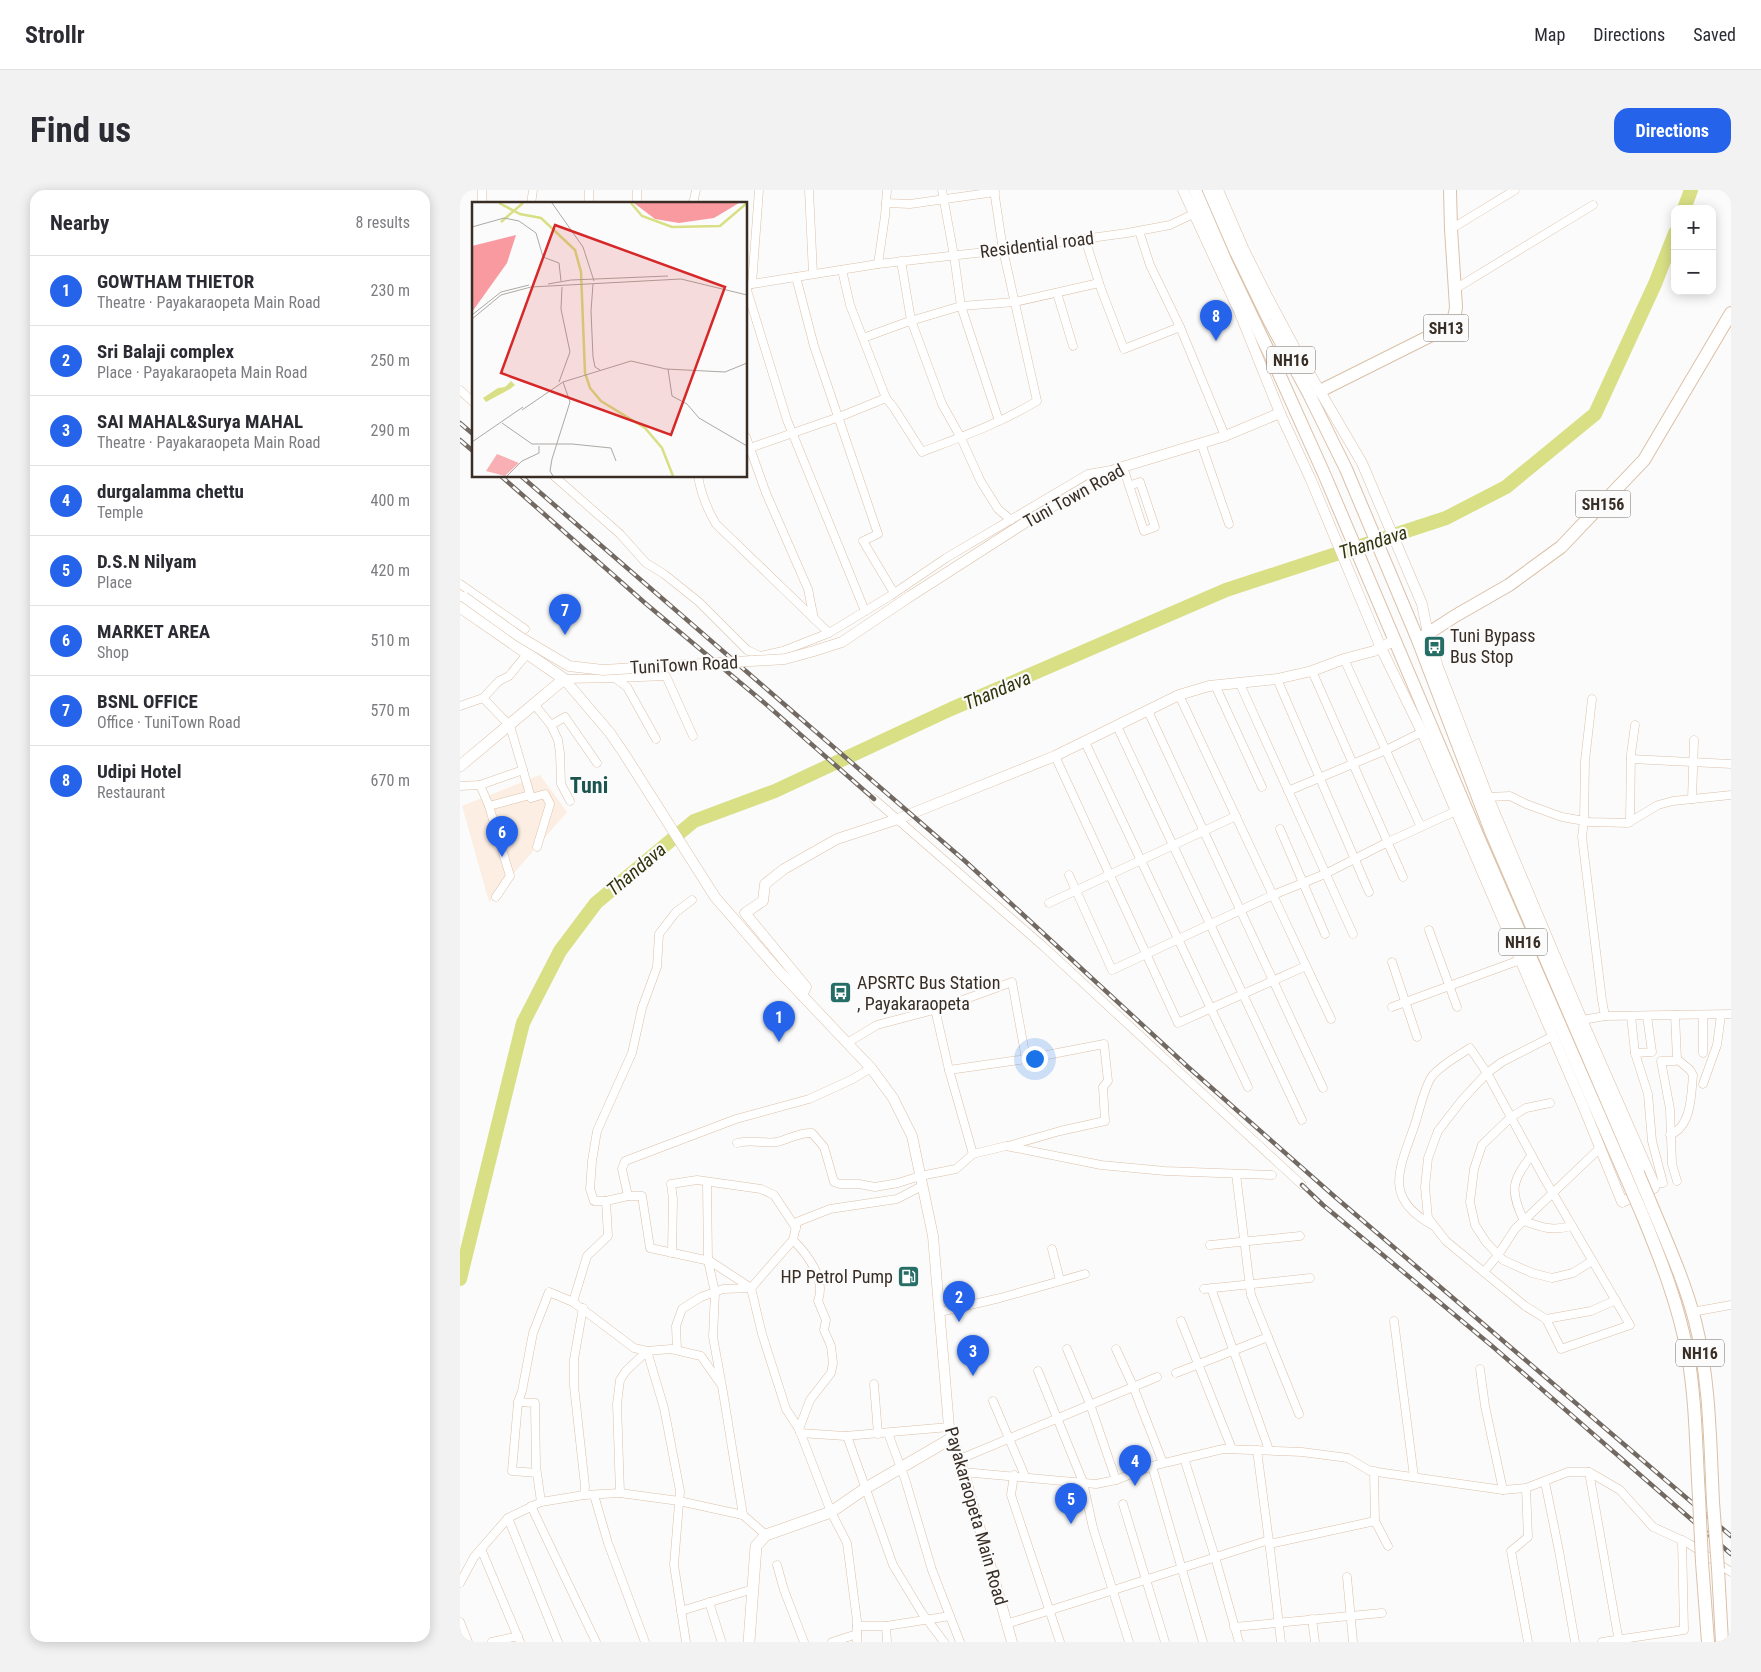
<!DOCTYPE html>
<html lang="en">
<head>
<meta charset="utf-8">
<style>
  :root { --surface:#fff; --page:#f2f2f3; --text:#2b2b33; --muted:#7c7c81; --line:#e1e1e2; --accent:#2563eb }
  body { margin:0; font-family:"Roboto Condensed",sans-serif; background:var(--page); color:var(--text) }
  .controls { position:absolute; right:15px; top:15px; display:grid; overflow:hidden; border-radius:10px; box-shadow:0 2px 12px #0003 }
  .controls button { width:45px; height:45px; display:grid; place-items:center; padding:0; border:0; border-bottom:1px solid var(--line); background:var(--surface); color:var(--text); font:25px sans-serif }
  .you { position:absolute; left:574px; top:868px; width:18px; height:18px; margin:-12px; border:4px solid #fff; border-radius:50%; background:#1a73e8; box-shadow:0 0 0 8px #1a73e833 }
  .badge { display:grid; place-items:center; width:32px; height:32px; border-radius:50%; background:var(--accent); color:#fff; font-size:16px; font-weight:700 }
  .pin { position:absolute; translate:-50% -41px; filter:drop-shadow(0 1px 2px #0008) }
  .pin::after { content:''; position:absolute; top:26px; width:18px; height:15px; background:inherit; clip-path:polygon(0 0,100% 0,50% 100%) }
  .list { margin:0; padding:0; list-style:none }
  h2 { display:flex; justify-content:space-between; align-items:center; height:65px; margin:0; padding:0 20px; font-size:21px }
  h2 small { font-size:16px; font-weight:400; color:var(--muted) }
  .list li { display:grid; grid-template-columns:32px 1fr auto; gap:15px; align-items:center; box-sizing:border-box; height:70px; padding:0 20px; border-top:1px solid var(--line) }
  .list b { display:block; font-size:19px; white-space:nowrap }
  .list p { margin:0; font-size:16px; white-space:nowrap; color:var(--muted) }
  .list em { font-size:16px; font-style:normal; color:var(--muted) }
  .map { position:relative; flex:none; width:1271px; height:1452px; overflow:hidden; border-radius:15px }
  header { display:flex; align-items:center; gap:30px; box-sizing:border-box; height:70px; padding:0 25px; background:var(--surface); border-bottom:1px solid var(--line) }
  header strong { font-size:24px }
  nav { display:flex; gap:28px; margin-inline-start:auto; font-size:18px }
  .intro { display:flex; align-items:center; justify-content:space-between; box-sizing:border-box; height:120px; padding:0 30px }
  h1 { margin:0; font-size:35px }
  .button { padding:12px 22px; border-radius:15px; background:var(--accent); color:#fff; font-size:18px; font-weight:700 }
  main { display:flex; gap:30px; padding:0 30px }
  aside { flex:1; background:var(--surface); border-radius:15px; box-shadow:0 2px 12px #0003 }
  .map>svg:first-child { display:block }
</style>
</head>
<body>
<header>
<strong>Strollr</strong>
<nav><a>Map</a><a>Directions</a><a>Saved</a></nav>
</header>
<div class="intro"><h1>Find us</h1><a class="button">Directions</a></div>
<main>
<aside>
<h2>Nearby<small>8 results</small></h2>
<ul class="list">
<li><span class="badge">1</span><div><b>GOWTHAM THIETOR</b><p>Theatre · Payakaraopeta Main Road</p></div><em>230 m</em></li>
<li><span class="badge">2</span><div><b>Sri Balaji complex</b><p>Place · Payakaraopeta Main Road</p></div><em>250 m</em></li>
<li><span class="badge">3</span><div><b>SAI MAHAL&amp;Surya MAHAL</b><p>Theatre · Payakaraopeta Main Road</p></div><em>290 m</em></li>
<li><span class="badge">4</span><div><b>durgalamma chettu</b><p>Temple</p></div><em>400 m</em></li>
<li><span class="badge">5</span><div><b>D.S.N Nilyam</b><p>Place</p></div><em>420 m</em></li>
<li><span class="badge">6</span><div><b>MARKET AREA</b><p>Shop</p></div><em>510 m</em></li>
<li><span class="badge">7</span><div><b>BSNL OFFICE</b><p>Office · TuniTown Road</p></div><em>570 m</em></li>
<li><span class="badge">8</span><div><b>Udipi Hotel</b><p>Restaurant</p></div><em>670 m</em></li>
</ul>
</aside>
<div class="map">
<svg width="1271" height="1452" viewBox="0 0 1271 1452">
  <rect width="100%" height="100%" fill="#fbfbfb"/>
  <polygon fill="#fceee2" points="80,585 107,622 29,712 2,616"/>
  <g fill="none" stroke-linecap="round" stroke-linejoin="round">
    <g stroke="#d9df84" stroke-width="14">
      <polyline points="1224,19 1231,0"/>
      <polyline points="0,1089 63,833 100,761 136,713 234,631 315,601 491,519 766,400 986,328 1046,297 1135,224 1195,94 1215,43"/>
    </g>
    <defs>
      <g id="minor">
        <polyline points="22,0 22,14"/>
        <polyline points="177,0 177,14"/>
        <polyline points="349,0 353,84"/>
        <polyline points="482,0 494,66 501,116 539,231"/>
        <polyline points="426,13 450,14 535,2"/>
        <polyline points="71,14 73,0"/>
        <polyline points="129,14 129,0"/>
        <polyline points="233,14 236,0"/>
        <polyline points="991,39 1055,0"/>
        <polyline points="679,41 690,75 720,137 765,246"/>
        <polyline points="625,49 641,99 664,159 720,137"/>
        <polyline points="441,71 451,130 482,214 501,248 521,292 538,319 551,330"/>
        <polyline points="418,74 425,26 427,0"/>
        <path d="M382,80L390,115L426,208L434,218L462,262C501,247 541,233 577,211L543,60L534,0"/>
        <polyline points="336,87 354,156 418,344 403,351 434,403"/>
        <polyline points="292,94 418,74 543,60 667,43 710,35 733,24"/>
        <polyline points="289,95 292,94 299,0"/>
        <polyline points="286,97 327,230 405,421"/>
        <polyline points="995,99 1133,15"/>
        <polyline points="597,103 613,156"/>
        <polyline points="403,148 447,132 501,116 555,112 639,93"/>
        <polyline points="0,200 14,213"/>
        <polyline points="286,247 306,303 348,399 354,429"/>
        <polyline points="741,253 769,334"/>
        <polyline points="287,259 379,227 426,208"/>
        <polyline points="663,277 684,341 695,337 680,292 669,296"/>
        <polyline points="94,286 160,344 186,373 204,384 239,412 287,460 300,466 323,461 369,443 430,406 486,368 628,284 651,280"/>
        <path d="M238,286C241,304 247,319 256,334L369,443"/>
        <polyline points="0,394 65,439"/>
        <polyline points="884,469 961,637"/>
        <polyline points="852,481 943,687"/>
        <polyline points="155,488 206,486 233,546"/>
        <polyline points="104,489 155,488 167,497 196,549"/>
        <polyline points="817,489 909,702"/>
        <polyline points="780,494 893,744"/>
        <polyline points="755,495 802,597"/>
        <polyline points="719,505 871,829"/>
        <polyline points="1132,509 1125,571 1124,631 1122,647 1142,810 1145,826"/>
        <polyline points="74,514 91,535"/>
        <polyline points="0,516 23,508"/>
        <polyline points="688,521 863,898"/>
        <polyline points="657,536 842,930"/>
        <polyline points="625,552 788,897"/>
        <polyline points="595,566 718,833 846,776"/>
        <polyline points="1171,569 1271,574"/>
        <polyline points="63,580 50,536 23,508 39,491 49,486 67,464"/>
        <polyline points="0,596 20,595"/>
        <polyline points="828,601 926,560 962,542"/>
        <polyline points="1028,607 1050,606 1066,614 1102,627 1130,632 1168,633 1198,615 1213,611 1271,605"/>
        <polyline points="414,609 583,756 842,995"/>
        <polyline points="1232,609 1234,550"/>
        <polyline points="110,611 101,594 100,563 98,550 91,535 105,527 137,573"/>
        <polyline points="29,616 70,605"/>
        <polyline points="1170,632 1171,564 1175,535"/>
        <polyline points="820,639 865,744"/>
        <polyline points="609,685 652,780 813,705 865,684 928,652 996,621"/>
        <polyline points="36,707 50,686 29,616 20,595 63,580 71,608 85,604 90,614 77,657"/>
        <polyline points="589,713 776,626"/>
        <polyline points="969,740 997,817"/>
        <polyline points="932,772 957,847"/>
        <polyline points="932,817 1060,770"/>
        <polyline points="475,819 489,880 513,964"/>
        <polyline points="1215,825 1217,869 1215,871 1201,871 1210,919 1212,974 1217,991"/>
        <polyline points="1171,826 1175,863 1188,904 1192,951 1203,993 1194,994"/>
        <polyline points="1122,830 1145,826 1271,824"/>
        <polyline points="387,853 417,835 481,818 552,792 566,869"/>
        <polyline points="1175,863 1192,862 1187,826"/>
        <polyline points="1243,863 1243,825"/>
        <polyline points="411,878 391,890 349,909 276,929 165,971 162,979 168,1006 182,1006 190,1058 250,1071 291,1098 333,1050 337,1032 370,1019 437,1009 462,996"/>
        <polyline points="489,880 566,869 644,854 648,891 643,897 645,931 600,941 548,956"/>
        <polyline points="1243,894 1257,855 1261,825"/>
        <polyline points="1090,913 1066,918 1051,927 1022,955 1014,979 1010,1012 1015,1035 1026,1052 1043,1070 1072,1083 1092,1088 1113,1083 1132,1071"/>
        <path d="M1210,945C1232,936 1231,905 1233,885L1230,880L1217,869"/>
        <path d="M277,953C293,949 303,954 317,952C329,949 340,942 352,943L364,957L374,992L380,994H399L415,997L438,993L460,986L496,979L513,964L546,956L641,975L705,981L812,985"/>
        <path d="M1071,966C1051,992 1050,1001 1064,1031C1083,1038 1092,1041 1112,1036"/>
        <polyline points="776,984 791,1105 839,1224"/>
        <polyline points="247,993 248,1071 255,1102 253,1147 261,1191"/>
        <polyline points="168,1006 146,1011 148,1046 127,1066 113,1112 174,1158 187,1161 211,1159 241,1166 262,1196 283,1325"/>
        <polyline points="146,1011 134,1011 130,999 132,971 137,941 172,863 182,818 197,777 199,744 216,722 232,710"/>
        <path d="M974,1036C920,1007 941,977 956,931C959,921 966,892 973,885C983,874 998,866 1010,858L1027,883L1002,910L978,941L968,968L965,997L968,1028L986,1051L1065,1116L1086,1129L1101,1159L1170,1135L1084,988L1027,883L1042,872L1093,846"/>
        <path d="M333,1050C348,1065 366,1089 358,1111L366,1130L364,1140L371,1156L373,1173L371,1183L350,1210L339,1239"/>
        <polyline points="750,1055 840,1046"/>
        <polyline points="592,1059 600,1090"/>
        <polyline points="212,1063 213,1009 211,994 237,990 301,999 314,1005 336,1038"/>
        <polyline points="1024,1082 1038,1065 1055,1039 1140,958"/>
        <polyline points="751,1098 809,1260"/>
        <polyline points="744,1099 850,1088"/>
        <polyline points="123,1118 114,1169 114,1196 125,1296 124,1305"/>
        <polyline points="480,1122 540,1108 625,1084"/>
        <polyline points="1232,1122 1271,1115"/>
        <polyline points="1086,1129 1131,1121 1156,1110"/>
        <polyline points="721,1131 772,1259"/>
        <polyline points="934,1131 954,1287"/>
        <polyline points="607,1159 630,1214 656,1290"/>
        <polyline points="656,1159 673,1196 703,1273"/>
        <polyline points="217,1160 216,1136 222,1119 241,1107 263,1099 291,1098 302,1144 326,1219 339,1239 371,1322 387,1353 397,1431 397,1452"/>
        <polyline points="187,1161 204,1218 220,1301 214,1375 226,1452"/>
        <polyline points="1020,1179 1025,1216 1043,1300"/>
        <polyline points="578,1181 623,1292 633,1338 669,1452"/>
        <polyline points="716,1183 808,1147"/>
        <polyline points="414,1194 418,1244"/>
        <polyline points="533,1211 565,1286"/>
        <polyline points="58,1212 62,1201 73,1143 89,1102 113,1112"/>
        <polyline points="340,1243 385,1246 489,1237"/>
        <polyline points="428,1243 445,1289 472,1380 500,1452"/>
        <polyline points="387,1246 433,1375 462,1423 484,1452"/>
        <polyline points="797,1260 811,1367 821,1452"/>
        <polyline points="724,1268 755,1367 779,1452"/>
        <polyline points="500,1269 697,1187"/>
        <polyline points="692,1276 743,1452"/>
        <polyline points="503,1282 636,1294 656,1290 692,1276 763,1259 842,1262 888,1268 910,1281 1043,1300 1066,1298 1108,1282 1129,1282 1160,1300 1193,1337 1228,1353 1271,1382"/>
        <polyline points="1129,1282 1159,1452"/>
        <polyline points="77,1283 52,1281 58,1212 75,1213 76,1276 81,1312"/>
        <polyline points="554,1285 551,1305 600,1452"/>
        <polyline points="1085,1292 1099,1361 1115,1452"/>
        <polyline points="1066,1298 1068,1347 1051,1361 1068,1452"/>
        <polyline points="160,1303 157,1214 160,1190 166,1181 187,1161"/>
        <polyline points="134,1305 148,1353 185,1452"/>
        <polyline points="663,1314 705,1452"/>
        <polyline points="71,1316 136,1452"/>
        <polyline points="48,1328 98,1452"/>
        <polyline points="915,1331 928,1356"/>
        <polyline points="809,1354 915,1331 914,1281"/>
        <polyline points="21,1359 60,1452"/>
        <polyline points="317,1375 324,1400 344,1452"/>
        <polyline points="887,1387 893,1452"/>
        <polyline points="0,1393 14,1367 48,1328 81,1312 124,1305 160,1303 219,1311 283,1325 306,1345"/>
        <polyline points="249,1412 261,1450"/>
        <polyline points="221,1421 293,1399"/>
        <polyline points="852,1429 855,1452"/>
        <polyline points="0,1432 8,1452"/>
        <path d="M546,1434C634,1407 721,1378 809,1350"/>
        <polyline points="397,1436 426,1436 490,1426"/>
        <polyline points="426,1436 427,1452"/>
        <polyline points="774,1437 922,1423"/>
        <polyline points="32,1452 58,1446"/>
        <polyline points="372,1452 397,1444"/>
        <polyline points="1142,1452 1224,1440 1222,1350"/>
      </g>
      <g id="tertiary">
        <polyline points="723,0 779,121 820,223 851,290 921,458 962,542 996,621 1124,918 1162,1012 1194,998 1194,994 1122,830 1028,607 978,477 968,444 962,414 902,273 837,162 806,104 784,60 758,0"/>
        <polyline points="449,407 566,332 656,279 765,246 820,223"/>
        <polyline points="104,489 150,543 165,565 255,707 318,780 411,878 433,908 452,946 473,1046 489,1237 500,1269 552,1452"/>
        <polyline points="342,805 346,797 285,723 303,711 305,694 324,679 377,649 438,629 595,566 719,505 749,496 817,489 852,481 884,469 914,461 935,450"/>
      </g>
      <g id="secondary">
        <polyline points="0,417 104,489 0,576"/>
        <polyline points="289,1452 296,1356 306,1345 371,1322 406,1298 492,1248"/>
      </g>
      <g id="primary">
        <path d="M860,201L986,138C993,131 995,127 996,117L991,39L990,0"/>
        <polyline points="958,450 995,426 1049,395 1101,357 1184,270 1271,123"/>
      </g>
      <g id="trunk">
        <polyline points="735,0 766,72 816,177 865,286 1019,649 1166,987"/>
        <polyline points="749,0 776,62 809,130 849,204 886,279 958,450 1032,644 1178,983"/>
        <path d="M1194,1021C1209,1057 1225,1093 1235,1131C1250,1190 1250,1252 1253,1312"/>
        <path d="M1182,1024C1201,1070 1219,1116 1228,1166C1236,1212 1236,1260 1239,1307"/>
        <polyline points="1242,1372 1248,1452"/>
        <polyline points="1258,1379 1262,1452"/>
      </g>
    </defs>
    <use href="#minor" stroke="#dbc0a8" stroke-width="9"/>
    <use href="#tertiary" stroke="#dbc0a8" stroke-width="11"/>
    <use href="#secondary" stroke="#dbc0a8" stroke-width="12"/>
    <use href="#primary" stroke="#dbc0a8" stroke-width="14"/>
    <use href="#trunk" stroke="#dbc0a8" stroke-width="14"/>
    <use href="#minor" stroke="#fff" stroke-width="8"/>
    <use href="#tertiary" stroke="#fff" stroke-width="10"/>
    <use href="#secondary" stroke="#fff" stroke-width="11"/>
    <use href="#primary" stroke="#fff" stroke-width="12"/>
    <use href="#trunk" stroke="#fff" stroke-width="12"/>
    <defs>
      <g id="rail">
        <polyline points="0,233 14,245"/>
        <polyline points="0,250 14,262"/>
        <polyline points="41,286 185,413 301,510 414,609"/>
        <polyline points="61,286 505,671 728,877 874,1006 1271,1346"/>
        <polyline points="842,995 863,1015 1032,1156 1271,1364"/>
      </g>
    </defs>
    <use href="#rail" stroke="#716962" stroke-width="4.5"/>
    <use href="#rail" stroke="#fbfbfb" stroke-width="2.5" stroke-dasharray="8" stroke-linecap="butt"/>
    <defs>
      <polyline id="tertiary-bridge" points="4,407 60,447 109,476 143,480 325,469 354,461 382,452 449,407"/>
      <g id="trunk-bridge">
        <polyline points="1178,983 1194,1021"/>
        <polyline points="1166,987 1182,1024"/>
        <polyline points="1239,1307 1242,1372"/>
        <polyline points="1253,1312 1258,1379"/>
      </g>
    </defs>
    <use href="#tertiary-bridge" stroke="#dbc0a8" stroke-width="11" stroke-linecap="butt"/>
    <use href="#trunk-bridge" stroke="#dbc0a8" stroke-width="14" stroke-linecap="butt"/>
    <use href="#tertiary-bridge" stroke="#fff" stroke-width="10"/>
    <use href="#trunk-bridge" stroke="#fff" stroke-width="12"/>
  </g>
  <defs>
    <symbol id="bus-square" viewBox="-11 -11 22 22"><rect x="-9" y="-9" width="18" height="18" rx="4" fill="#256d65" stroke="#fbfbfb"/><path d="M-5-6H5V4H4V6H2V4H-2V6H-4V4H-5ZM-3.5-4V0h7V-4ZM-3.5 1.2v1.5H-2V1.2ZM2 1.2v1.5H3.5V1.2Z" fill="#fff"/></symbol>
    <symbol id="fuel-square" viewBox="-11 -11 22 22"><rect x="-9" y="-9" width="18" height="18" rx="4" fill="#256d65" stroke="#fbfbfb"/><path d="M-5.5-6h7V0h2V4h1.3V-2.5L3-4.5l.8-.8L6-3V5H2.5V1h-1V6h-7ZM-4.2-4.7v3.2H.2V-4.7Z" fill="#fff"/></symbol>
  </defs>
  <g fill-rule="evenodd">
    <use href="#bus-square" x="962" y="444" width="25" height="25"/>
    <use href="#bus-square" x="368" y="790" width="25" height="25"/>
    <use href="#fuel-square" x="436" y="1074" width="25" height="25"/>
  </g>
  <g text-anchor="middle" stroke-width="4.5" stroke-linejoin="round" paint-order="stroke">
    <g fill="#fbfbfb" stroke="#736c65" stroke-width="1">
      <rect x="963.5" y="124.5" width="45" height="27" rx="4"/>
      <rect x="807" y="156.5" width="48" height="27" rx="4"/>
      <rect x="1115.5" y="300.5" width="55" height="27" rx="4"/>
      <rect x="1039" y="738.5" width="48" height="27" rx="4"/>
      <rect x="1216" y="1149.5" width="48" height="27" rx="4"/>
    </g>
    <g font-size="16" font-weight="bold" fill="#392e25">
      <text x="986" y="144">SH13</text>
      <text x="831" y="176">NH16</text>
      <text x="1143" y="320">SH156</text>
      <text x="1063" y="758">NH16</text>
      <text x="1240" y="1169">NH16</text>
    </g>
    <g font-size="18" fill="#392e25" stroke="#fbfbfb">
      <text transform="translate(577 55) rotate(-7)" y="6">Residential road</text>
      <text transform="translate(614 306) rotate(-29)" y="6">Tuni Town Road</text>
      <text transform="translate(224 475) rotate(-3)" y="6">TuniTown Road</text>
      <text transform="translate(516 1326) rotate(74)" y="6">Payakaraopeta Main Road</text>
    </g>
    <g font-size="18" fill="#392e25" stroke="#fbfbfb" text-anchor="start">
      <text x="990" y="452">Tuni Bypass<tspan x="990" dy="21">Bus Stop</tspan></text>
      <text x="397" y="799">APSRTC Bus Station<tspan x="397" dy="21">, Payakaraopeta</tspan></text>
      <text x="433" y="1093" text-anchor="end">HP Petrol Pump</text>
    </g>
    <g font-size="19" font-style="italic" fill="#32340c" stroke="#fbfbfb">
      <text transform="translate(913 352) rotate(-18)" y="7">Thandava</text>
      <text transform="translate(537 500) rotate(-23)" y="7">Thandava</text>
      <text transform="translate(176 679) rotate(-40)" y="7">Thandava</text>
    </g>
    <g font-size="22" font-weight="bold" fill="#1c554f" stroke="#fbfbfb">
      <text x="129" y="603">Tuni</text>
    </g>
  </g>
  <g transform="translate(12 12)">
    <rect width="275" height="275" fill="#fbfbfb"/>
    <path d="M25,252L47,261L33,274L14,269Z" fill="#f8b0b5"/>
    <path d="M162,1H267L242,16L207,21L183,17ZM44,33L35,61L0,110V44Z" fill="#f99aa1"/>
    <path d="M39,179L43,183L38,187L14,200L11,196L26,186L33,185Z" fill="#d9df84"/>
    <path fill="none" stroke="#d9df84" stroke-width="2.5" d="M27,1L48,12L69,16L103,48L109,70L113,171L118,186L129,199L173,226L190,246L201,274M159,1L170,14L200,25L248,24L275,1M29,20L51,1"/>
    <path fill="none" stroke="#ada9a5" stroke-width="1" d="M80,1L111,45L122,79M0,25L32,16L47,19L64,31L71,55L87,61L89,79M76,82L99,78L196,74M121,82L119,109L121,155L123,165L128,168M0,113L29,90L57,83M0,117L29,93L59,85L209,77L275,93M196,167L200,194L215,202L227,216L275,244M87,180L98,150L89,107L90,85M91,180L159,159L194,167L253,170L275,161M50,208L91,180L98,200L80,257L78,269L81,274M30,221L60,242H100L139,246L144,259M0,240L51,205M35,274L50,259L67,251V244"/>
    <path fill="#d62828" fill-opacity="0.15" stroke="#d62828" stroke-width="2.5" d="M83,23L253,85L199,233L29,171Z"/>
    <rect width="275" height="275" fill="none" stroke="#392e25" stroke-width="2.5"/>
  </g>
</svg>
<div class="controls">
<button>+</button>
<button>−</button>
</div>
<div class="you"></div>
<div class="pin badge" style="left:319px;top:852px">1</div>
<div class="pin badge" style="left:499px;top:1132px">2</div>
<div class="pin badge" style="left:513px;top:1186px">3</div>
<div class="pin badge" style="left:675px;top:1296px">4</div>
<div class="pin badge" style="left:611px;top:1334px">5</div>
<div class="pin badge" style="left:42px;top:667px">6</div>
<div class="pin badge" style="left:105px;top:445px">7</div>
<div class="pin badge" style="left:756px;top:151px">8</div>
</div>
</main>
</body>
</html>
